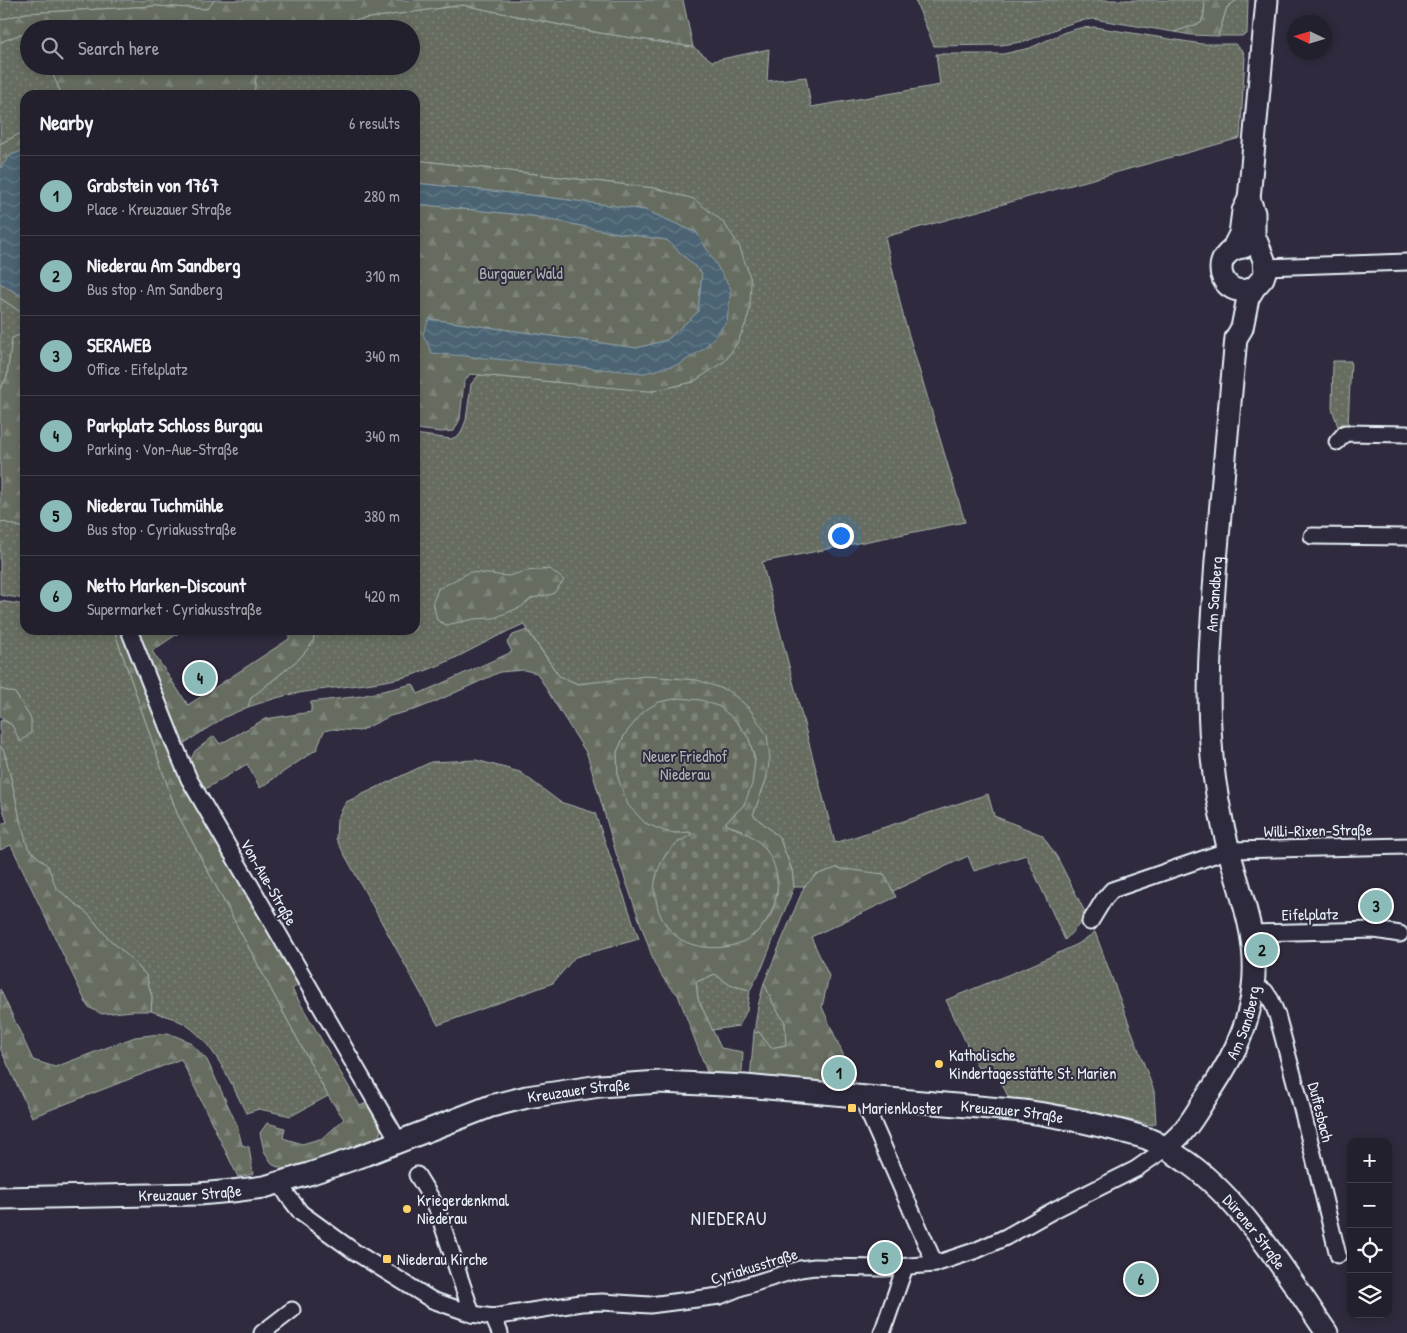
<!DOCTYPE html>
<html lang="en">
<head>
<meta charset="utf-8">
<style>
  :root { --surface:#23202e; --page:#2f2d3a; --text:#f1f3f6; --muted:#a3a3aa; --line:#403e4a; --accent:#8bbbb9 }
  body { margin:0; font-family:"Patrick Hand",sans-serif; background:var(--page); color:var(--text) }
  .controls { position:absolute; right:15px; bottom:15px; display:grid; overflow:hidden; border-radius:10px; box-shadow:0 2px 8px #0003 }
  .controls button { width:45px; height:45px; display:grid; place-items:center; padding:0; border:0; border-bottom:1px solid var(--line); background:var(--surface); color:var(--text); font:25px sans-serif }
  .compass { position:absolute; left:1287px; top:15px; width:45px; height:45px; border-radius:50%; background:var(--surface); box-shadow:0 2px 8px #0003; rotate:274deg }
  .you { position:absolute; left:840px; top:535px; width:18px; height:18px; margin:-12px; border:4px solid #fff; border-radius:50%; background:#1a73e8; box-shadow:0 0 0 8px #1a73e833 }
  .badge { display:grid; place-items:center; width:32px; height:32px; border-radius:50%; background:var(--accent); color:#111; font-size:16px; font-weight:700 }
  .pin { position:absolute; translate:-50% -50%; border:2px solid #fff; box-shadow:0 1px 5px #0006 }
  .list { margin:0; padding:0; list-style:none }
  h2 { display:flex; justify-content:space-between; align-items:center; height:65px; margin:0; padding:0 20px; font-size:21px }
  h2 small { font-size:16px; font-weight:400; color:var(--muted) }
  .list li { display:grid; grid-template-columns:32px 1fr auto; gap:15px; align-items:center; box-sizing:border-box; height:80px; padding:0 20px; border-top:1px solid var(--line) }
  .list b { display:block; font-size:19px; white-space:nowrap }
  .list p { margin:0; font-size:16px; white-space:nowrap; color:var(--muted) }
  .list em { font-size:16px; font-style:normal; color:var(--muted) }
  .icon { flex:none; width:28px; height:28px; fill:none; stroke:currentColor; stroke-width:2; stroke-linecap:round; stroke-linejoin:round }
  .map { position:relative; flex:none; width:1407px; height:1333px; overflow:hidden }
  .search { position:absolute; background:var(--surface); box-shadow:0 2px 8px #0003; left:20px; top:20px; width:400px; height:55px; display:flex; align-items:center; gap:12px; box-sizing:border-box; padding:0 18px; border-radius:28px; color:var(--muted); font-size:19px }
  .panel { position:absolute; background:var(--surface); box-shadow:0 2px 8px #0003; left:20px; top:90px; width:400px; height:545px; border-radius:15px }
  .map>svg:first-child { display:block }
</style>
</head>
<body>
<div class="map">
<svg width="1407" height="1333" viewBox="0 0 1407 1333">
  <defs>
    <pattern id="green-dots" width="8" height="8" patternUnits="userSpaceOnUse" patternTransform="scale(1.25)"><rect width="8" height="8" fill="#666d60"/><path d="M2 2h.1M6 6h.1" fill="none" stroke="#7c8278" stroke-width="1.8" stroke-linecap="round"/></pattern>
    <pattern id="forest-firs" width="22" height="20" patternUnits="userSpaceOnUse" patternTransform="scale(1.25)"><rect width="22" height="20" fill="#666d60"/><path d="M5 1l3.5 6h-7zM16 11l3.5 6h-7z" fill="#7c8278"/></pattern>
    <pattern id="cemetery-stones" width="16" height="16" patternUnits="userSpaceOnUse" patternTransform="scale(1.25)"><rect width="16" height="16" fill="#666d60"/><path d="M2 7V4a2 2 0 0 1 4 0v3zM10 15v-3a2 2 0 0 1 4 0v3z" fill="#7c8278"/></pattern>
    <pattern id="water-waves" width="16" height="10" patternUnits="userSpaceOnUse" patternTransform="scale(1.25)"><rect width="16" height="10" fill="#4b6472"/><path d="M0 5q4-4 8 0t8 0" fill="none" stroke="#657b87"/></pattern>
  </defs>
  <rect width="100%" height="100%" fill="#2f2a3d"/>
  <filter id="ink" filterUnits="userSpaceOnUse"><feTurbulence type="fractalNoise" baseFrequency=".02" numOctaves="2"/><feDisplacementMap in="SourceGraphic" scale="10" xChannelSelector="R" yChannelSelector="G"/><feConvolveMatrix kernelMatrix="1 2 1 2 8 2 1 2 1" color-interpolation-filters="sRGB"/></filter>
  <g filter="url(#ink)">
    <g fill="url(#green-dots)" stroke="#a7afac">
      <polygon points="0,0 215,0 208,9 155,6 26,13 0,20"/>
      <polygon points="915,0 1205,0 1204,14 1201,23 1174,32 1093,19 1078,21 1063,26 1027,41 1002,45 934,46"/>
      <polygon points="1237,0 1248,0 1247,34 1241,36 1218,36 1227,7"/>
      <path d="M463,5L600,33L693,47L712,61L769,49L767,81L806,77L811,107L940,85L936,54H1003L1030,48L1065,32L1080,28L1094,27L1202,44H1235L1243,51L1245,58L1240,138L885,237L904,319L965,522L762,562L835,843L988,794L994,816L1042,835L1057,857L1087,916L1065,940L1026,855L974,871L968,856L893,891L884,874L816,875L804,887H794L792,870L779,837L753,815L766,780L612,681L578,684L559,676L524,624C485,640 450,665 409,676C369,686 328,687 288,695C275,698 261,703 248,707L251,698L300,658L313,642L315,630H415V434L451,439L460,435L466,420L471,384L479,375L653,391L693,382L725,360L737,343L746,323L654,188L415,160V95H254L257,66H411V29H291Z"/>
      <polygon points="29,31 29,66 49,66 62,95 25,95 25,131 0,144 0,42"/>
      <polygon points="0,298 25,315 25,333 12,338 7,377 0,389"/>
      <polygon points="1333,361 1351,361 1348,426 1338,427 1332,408"/>
      <polygon points="0,521 25,528 25,599 0,595"/>
      <path d="M0,601L25,605V630H114L177,813L328,1096L291,1116L259,1109L246,1113C231,1083 212,1038 181,1022C172,1017 161,1015 151,1011L152,997L146,975L130,958L108,938L89,915L55,888L48,866L28,848L20,820L14,791L4,751L0,746V721L2,720L12,725L31,719L15,693L0,689Z"/>
      <polygon points="476,760 520,772 560,802 595,813 639,939 575,957 553,983 438,1025 336,839 337,819 346,802 431,762"/>
      <polygon points="1095,932 1154,1091 1156,1123 1153,1125 1069,1107 1010,1101 992,1062 978,1068 946,1000 1032,965 1078,944"/>
      <polygon points="715,974 730,985 750,990 747,1010 739,1026 712,1030 698,999 696,982"/>
      <polygon points="764,983 775,1007 785,1022 786,1045 771,1048 759,1032 754,1033 758,1006"/>
    </g>
    <g fill="url(#forest-firs)" stroke="#a7afac" fill-rule="evenodd">
      <polygon points="215,0 683,0 693,47 600,33 463,5 291,29 29,29 29,31 0,42 0,20 26,13 155,6 207,9"/>
      <polygon points="1205,0 1237,0 1227,7 1218,36 1191,35 1174,32 1201,23 1204,14"/>
      <polygon points="49,66 257,66 254,95 62,95"/>
      <polygon points="25,131 25,150 11,155 0,168 0,144"/>
      <polygon points="415,160 654,188 694,199 722,221 739,245 751,280 750,308 746,323 737,343 725,361 693,382 653,391 647,391 470,374 464,382 460,419 454,431 441,432 415,429 415,204 533,216 606,231 667,240 702,273 698,312 667,340 637,348 430,319 644,373 727,321 697,233 645,210 538,196 415,183"/>
      <polygon points="0,283 25,298 25,315 0,298"/>
      <polygon points="25,333 25,528 0,521 0,389 7,377 12,338"/>
      <polygon points="550,569 564,580 553,594 532,598 521,607 494,618 474,619 446,625 437,620 433,602 438,589 470,572 508,576 526,571"/>
      <polygon points="114,630 183,630 152,651 188,705 289,639 289,630 315,630 313,642 300,658 251,698 248,707 225,717 172,751 301,983 292,989 360,1106 370,1101 382,1125 379,1137 343,1154 286,1170 273,1165 264,1151 260,1133 267,1123 285,1128 283,1138 302,1144 323,1138 344,1119 328,1096 177,813"/>
      <path d="M527,630L559,676L578,684L646,676L697,680L729,691L749,708L767,735L770,758L766,780L753,815L779,837L792,870L794,887L762,968L750,990L730,985L715,974L696,982L698,999L721,1048L743,1052L742,1072L732,1075L707,1072L678,995L665,981L655,965L616,853L587,754L553,700L537,673L524,670L500,672L437,701L417,709L390,716L360,731L332,729L324,731L317,749L260,788L247,764L202,791L188,765L195,751L214,736L220,744L265,719L311,712V702L361,696L413,684L418,694L512,652L507,642L513,635ZM737,722L749,739L755,760L744,805L726,822L727,825L742,830L777,877V894L771,915L761,928L752,937L678,842L692,835L690,832L675,833L618,778L617,752L625,734Z"/>
      <polygon points="0,689 15,693 31,719 31,733 20,742 12,725 0,717"/>
      <polygon points="0,746 4,751 14,791 20,820 28,848 48,866 56,888 89,915 108,938 130,958 146,975 152,997 151,1011 133,1011 102,1014 88,1007 11,845 0,850 0,824 7,822 0,799"/>
      <polygon points="836,868 884,874 896,897 811,937 829,976 822,1007 858,1088 750,1079 754,1033 759,1032 771,1048 786,1045 785,1022 775,1007 764,983 804,887 816,875"/>
      <polygon points="0,989 33,1060 55,1067 135,1037 168,1033 190,1042 207,1060 237,1125 242,1145 249,1147 253,1174 238,1177 181,1059 32,1117 0,1048"/>
    </g>
    <path fill="url(#cemetery-stones)" stroke="#a7afac" d="M679,698L701,700L720,707L737,722L749,739L755,760L752,784L744,805L726,822L727,825C738,830 751,834 760,843C787,869 781,914 752,936C731,953 686,952 669,929C660,918 657,908 655,894C652,876 664,852 679,842C683,839 688,837 692,834L690,832L675,833L664,831L645,823L628,805L618,778L617,752L625,734L644,711L659,702Z"/>
    <g fill="url(#water-waves)" stroke="#8a9ca8">
      <polygon points="25,150 25,298 0,283 0,168 11,155"/>
      <polygon points="415,183 538,196 645,210 697,233 731,289 727,321 705,348 680,364 644,373 432,353 423,334 429,319 637,348 667,340 698,312 702,273 667,240 606,231 533,216 415,204"/>
    </g>
    <g fill="none" stroke-linecap="round" stroke-linejoin="round">
      <defs>
        <g id="minor">
          <polyline points="1265,267 1407,262"/>
          <polyline points="1337,442 1345,433 1407,434"/>
          <polyline points="1312,536 1407,537"/>
          <polyline points="129,630 175,746 189,779 399,1142"/>
          <polyline points="1090,922 1104,899 1112,890 1229,850 1407,846"/>
          <polyline points="1252,933 1375,930 1400,934"/>
          <polyline points="1253,988 1265,991 1271,1000 1277,1015 1299,1097 1338,1255"/>
          <polyline points="861,1096 935,1264"/>
          <polyline points="417,1175 436,1206 472,1314"/>
          <polyline points="280,1183 288,1196 301,1213 355,1252 432,1300 472,1314 493,1317 581,1303 602,1302 650,1305 720,1296 742,1287 800,1269 815,1267 884,1268 935,1264 977,1250 1006,1237 1056,1209 1136,1169 1166,1148"/>
          <polyline points="493,1317 500,1333"/>
          <polyline points="262,1333 292,1310"/>
          <polyline points="882,1333 905,1267"/>
        </g>
        <g id="secondary">
          <path d="M1244,247C1207,250 1218,302 1254,288"/>
          <polyline points="1232,250 1240,234 1243,211 1249,199 1267,0"/>
          <path id="s1" d="M1166,1148C1172,1142 1179,1137 1184,1130C1191,1122 1197,1112 1203,1102C1227,1068 1249,1030 1253,987C1259,938 1241,897 1229,851C1220,816 1213,779 1211,743C1206,682 1212,622 1216,561C1222,487 1229,412 1236,338L1242,328L1248,298L1254,288L1263,278L1265,272L1264,260L1254,235V213L1249,199"/>
          <path id="s2" d="M0,1198L199,1194L232,1191L264,1187L309,1174L359,1157L491,1106L527,1097L600,1086L660,1082L745,1086L1023,1111C1053,1115 1081,1121 1109,1128C1121,1131 1134,1134 1146,1138C1162,1144 1175,1154 1188,1163C1244,1203 1288,1276 1327,1333"/>
        </g>
      </defs>
      <use href="#minor" stroke="#e8f1f8" stroke-width="19"/>
      <use href="#secondary" stroke="#e8f1f8" stroke-width="25"/>
      <use href="#minor" stroke="#2f2a3d" stroke-width="15"/>
      <use href="#secondary" stroke="#2f2a3d" stroke-width="21"/>
    </g>
  </g>
  <g fill="#ffd166" stroke="#2f2a3d" stroke-width="2">
    <circle cx="939" cy="1064" r="5"/>
    <rect x="847" y="1103" width="10" height="10" rx="2.5"/>
    <circle cx="407" cy="1209" r="5"/>
    <rect x="382" y="1254" width="10" height="10" rx="2.5"/>
  </g>
  <g text-anchor="middle" stroke-width="4" stroke-linejoin="round" paint-order="stroke">
    <g font-size="16" fill="#aeb6b4" stroke="#2f2a3d">
      <text x="521" y="279">Burgauer Wald</text>
      <text x="685" y="762">Neuer Friedhof<tspan x="685" dy="18">Niederau</tspan></text>
    </g>
    <g font-size="16" fill="#e8f1f8" stroke="#2f2a3d">
      <text dy="6" stroke="none"><textPath href="#s1" startOffset="584">Am Sandberg</textPath></text>
      <text transform="translate(1318 830) rotate(-1)" y="6">Willi-Rixen-Straße</text>
      <text transform="translate(269 882) rotate(60)" y="6">Von-Aue-Straße</text>
      <text transform="translate(1310 914) rotate(-1)" y="6">Eifelplatz</text>
      <text dy="6" stroke="none"><textPath href="#s1" startOffset="149">Am Sandberg</textPath></text>
      <text dy="6" stroke="none"><textPath href="#s2" startOffset="595">Kreuzauer Straße</textPath></text>
      <text dy="6" stroke="none"><textPath href="#s2" startOffset="1030">Kreuzauer Straße</textPath></text>
      <text transform="translate(1321 1112) rotate(76)" y="6">Duffesbach</text>
      <text dy="6" stroke="none"><textPath href="#s2" startOffset="190">Kreuzauer Straße</textPath></text>
      <text dy="6" stroke="none"><textPath href="#s2" startOffset="1312">Dürener Straße</textPath></text>
      <text transform="translate(754 1266) rotate(-17)" y="6">Cyriakusstraße</text>
    </g>
    <g font-size="16" fill="#e8f1f8" stroke="#2f2a3d" text-anchor="start">
      <text x="949" y="1061">Katholische<tspan x="949" dy="18">Kindertagesstätte St. Marien</tspan></text>
      <text x="862" y="1114">Marienkloster</text>
      <text x="417" y="1206">Kriegerdenkmal<tspan x="417" dy="18">Niederau</tspan></text>
      <text x="397" y="1265">Niederau Kirche</text>
    </g>
    <g font-size="19" letter-spacing="1" fill="#e8f1f8" stroke="#2f2a3d">
      <text x="729" y="1225">NIEDERAU</text>
    </g>
  </g>
</svg>
<div class="controls">
<button>+</button>
<button>−</button>
<button><svg class="icon" aria-label="locate" viewBox="0 0 24 24"><circle cx="12" cy="12" r="6"/><path d="M12 2v4M12 18v4M2 12h4M18 12h4"/></svg></button>
<button><svg class="icon" aria-label="layers" viewBox="0 0 24 24"><path d="M12 4l9 5-9 5-9-5zM3 14l9 5 9-5"/></svg></button>
</div>
<svg class="compass" viewBox="-18 -18 36 36"><path d="M0-13l5 13h-10z" fill="#e53935"/><path d="M0 13l5-13h-10z" fill="#a3a3aa"/></svg>
<div class="you"></div>
<div class="pin badge" style="left:839px;top:1073px">1</div>
<div class="pin badge" style="left:1262px;top:950px">2</div>
<div class="pin badge" style="left:1376px;top:906px">3</div>
<div class="pin badge" style="left:200px;top:678px">4</div>
<div class="pin badge" style="left:885px;top:1258px">5</div>
<div class="pin badge" style="left:1141px;top:1279px">6</div>
<div class="search"><svg class="icon" aria-label="search" viewBox="0 0 24 24"><circle cx="10" cy="10" r="6"/><path d="M15 15l6 6"/></svg>Search here</div>
<section class="panel">
<h2>Nearby<small>6 results</small></h2>
<ul class="list">
<li><span class="badge">1</span><div><b>Grabstein von 1767</b><p>Place · Kreuzauer Straße</p></div><em>280 m</em></li>
<li><span class="badge">2</span><div><b>Niederau Am Sandberg</b><p>Bus stop · Am Sandberg</p></div><em>310 m</em></li>
<li><span class="badge">3</span><div><b>SERAWEB</b><p>Office · Eifelplatz</p></div><em>340 m</em></li>
<li><span class="badge">4</span><div><b>Parkplatz Schloss Burgau</b><p>Parking · Von-Aue-Straße</p></div><em>340 m</em></li>
<li><span class="badge">5</span><div><b>Niederau Tuchmühle</b><p>Bus stop · Cyriakusstraße</p></div><em>380 m</em></li>
<li><span class="badge">6</span><div><b>Netto Marken-Discount</b><p>Supermarket · Cyriakusstraße</p></div><em>420 m</em></li>
</ul>
</section>
</div>
</body>
</html>
